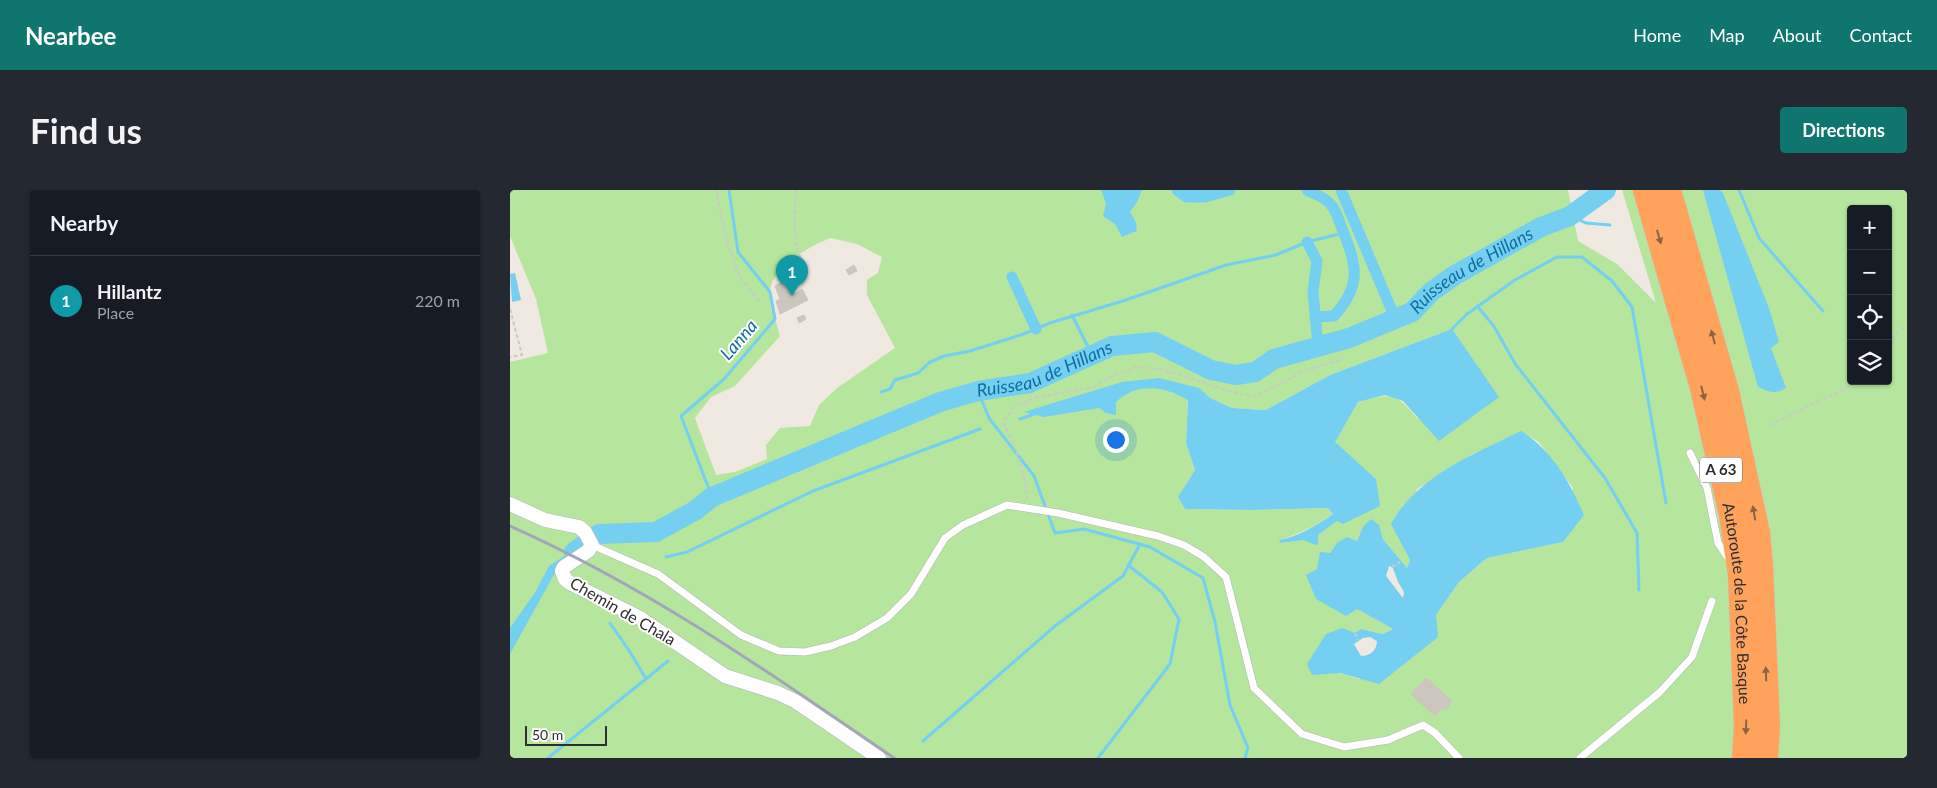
<!DOCTYPE html>
<html lang="en">
<head>
<meta charset="utf-8">
<style>
  :root { --surface:#171b24; --page:#242831; --text:#f1f3f6; --muted:#9ea1a6; --line:#363941; --accent:#0f766e }
  body { margin:0; font-family:Lato,sans-serif; background:var(--page); color:var(--text) }
  .controls { position:absolute; right:15px; top:15px; display:grid; overflow:hidden; border-radius:5px; box-shadow:0 1px 4px #0004 }
  .controls button { width:45px; height:45px; display:grid; place-items:center; padding:0; border:0; border-bottom:1px solid var(--line); background:var(--surface); color:var(--text); font:25px sans-serif }
  .scale { position:absolute; left:15px; bottom:12px; width:82px; box-sizing:border-box; padding-left:5px; border:2px solid #2e2e2e; border-top:0; font-size:14px; line-height:18px; white-space:nowrap; color:#2e2e2e; -webkit-text-stroke:4px #fff; paint-order:stroke }
  .you { position:absolute; left:605px; top:249px; width:18px; height:18px; margin:-12px; border:4px solid #fff; border-radius:50%; background:#1a73e8; box-shadow:0 0 0 8px #1a73e833 }
  .badge { display:grid; place-items:center; width:32px; height:32px; border-radius:50%; background:var(--accent); color:#fff; font-size:16px; font-weight:700 }
  .pin { position:absolute; translate:-50% -41px; filter:drop-shadow(0 1px 2px #0008) }
  .pin::after { content:''; position:absolute; top:26px; width:18px; height:15px; background:inherit; clip-path:polygon(0 0,100% 0,50% 100%) }
  .list { margin:0; padding:0; list-style:none }
  h2 { display:flex; justify-content:space-between; align-items:center; height:65px; margin:0; padding:0 20px; font-size:21px }
  h2 small { font-size:16px; font-weight:400; color:var(--muted) }
  .list li { display:grid; grid-template-columns:32px 1fr auto; gap:15px; align-items:center; box-sizing:border-box; height:90px; padding:0 20px; border-top:1px solid var(--line) }
  .list b { display:block; font-size:19px; white-space:nowrap }
  .list p { margin:0; font-size:16px; white-space:nowrap; color:var(--muted) }
  .list em { font-size:16px; font-style:normal; color:var(--muted) }
  .icon { flex:none; width:28px; height:28px; fill:none; stroke:currentColor; stroke-width:2; stroke-linecap:round; stroke-linejoin:round }
  .map { position:relative; flex:none; width:1397px; height:568px; overflow:hidden; border-radius:5px }
  header { display:flex; align-items:center; gap:30px; box-sizing:border-box; height:70px; padding:0 25px; background:var(--accent); color:#fff }
  header strong { font-size:24px }
  nav { display:flex; gap:28px; margin-inline-start:auto; font-size:18px }
  .intro { display:flex; align-items:center; justify-content:space-between; box-sizing:border-box; height:120px; padding:0 30px }
  h1 { margin:0; font-size:35px }
  .button { padding:12px 22px; border-radius:5px; background:var(--accent); color:#fff; font-size:18px; font-weight:700 }
  main { display:flex; gap:30px; padding:0 30px }
  aside { flex:1; background:var(--surface); border-radius:5px; box-shadow:0 1px 4px #0004 }
  .map>svg:first-child { display:block }
</style>
</head>
<body>
<header>
<strong>Nearbee</strong>
<nav><a>Home</a><a>Map</a><a>About</a><a>Contact</a></nav>
</header>
<div class="intro"><h1>Find us</h1><a class="button">Directions</a></div>
<main>
<aside>
<h2>Nearby<small></small></h2>
<ul class="list">
<li><span class="badge" style="background:#0f9aa8">1</span><div><b>Hillantz</b><p>Place</p></div><em>220 m</em></li>
</ul>
</aside>
<div class="map">
<svg width="1397" height="568" viewBox="0 0 1397 568">
  <rect width="100%" height="100%" fill="#efe9e1"/>
  <path fill="#b6e59e" fill-rule="evenodd" d="M0,0H1058L1068,51L1107,74L1146,113L1112,0H1397V568H0V172L38,163L26,109L0,46ZM1341,19H1378V191H1341ZM321,48L347,54L372,67L368,83L357,90V105L385,158L327,198L309,215L300,236L270,238L256,255L257,269L225,282L206,285L185,228L201,207L225,196L270,146C266,132 261,117 260,103C259,79 301,55 321,48ZM942,139L908,229C885,202 881,203 848,212L824,252L866,289L827,331L808,345V354L794,350L771,353L769,350C789,344 806,336 823,324L818,318L742,320L675,319L669,307L685,280L676,253L678,205L700,208L722,218L756,220L820,185ZM1011,242L1029,252L1063,298L1053,352L977,368L949,392L926,425L849,489L830,483L851,439L873,444L883,439L847,419L796,385L808,379L827,353L847,351L853,337L869,335L873,349L897,378L900,370L891,352L907,299L963,264Z"/>
  <g fill="#75cff0" fill-rule="evenodd">
    <polygon points="591,0 632,0 627,12 620,22 626,32 627,41 612,47 605,34 593,26 596,14"/>
    <polygon points="667,0 720,0 695,7 676,7"/>
    <path d="M1193,0H1210L1213,3L1259,118L1269,152L1261,158L1276,198C1265,205 1260,202 1248,197Z"/>
    <polygon points="5,83 11,110 2,112 0,84"/>
    <path d="M942,139L989,207L929,251L893,211L875,205L848,212L825,252L866,289L870,316L833,334L827,331L808,345V354L805,355L794,350L770,353L769,350C789,346 806,336 823,324L818,318L742,320L675,319L668,307L685,280L676,253L678,210C655,196 626,192 606,212V225L596,223L589,218L534,227L514,222L612,192L649,188L689,198L700,208L722,218L756,220L820,185Z"/>
    <path d="M1011,241C1042,260 1060,292 1074,325L1053,352L977,368L949,392L926,425L928,447L869,494L830,483L802,485L797,474L816,444L832,438L845,443L851,439L873,444L883,439L847,419L836,426L806,409L796,385L807,379L810,362L820,363L827,353L837,347L847,351L853,337L861,329L869,335L873,349L897,378L900,370L881,334C907,286 964,264 1011,241ZM879,376L883,378L888,392L894,402L893,408L876,386ZM860,447L867,451C867,460 860,466 851,466L844,454L853,448Z"/>
    <polygon points="84,347 46,381 0,464 0,438 26,401 39,376"/>
  </g>
  <g fill="none" stroke-linecap="round" stroke-linejoin="round">
    <g stroke="#75cff0" stroke-width="3">
      <polyline points="1229,0 1249,48 1313,121"/>
      <polyline points="1060,26 1076,33 1100,35"/>
      <polyline points="967,116 983,135 1006,175 1095,288 1127,343 1129,400"/>
      <polyline points="562,125 582,165"/>
      <polyline points="942,139 957,124 1005,90 1047,67 1072,67 1102,91 1122,117 1156,313"/>
      <polyline points="468,201 479,228 524,286 545,343 574,339 640,357 693,388 705,432 720,515 738,558 735,568"/>
      <polyline points="371,202 380,199 385,190 408,183 420,172 434,166 460,161 511,145 540,133 616,110 716,75 766,65 797,52 833,43"/>
      <polyline points="510,229 527,223"/>
      <polyline points="202,307 171,226 214,189 265,129 260,102 228,62 219,0"/>
      <polyline points="156,367 177,362 303,301 470,239"/>
      <polyline points="100,433 120,462 135,487"/>
      <polyline points="413,551 545,436 613,386 630,354"/>
      <polyline points="38,568 158,471"/>
      <polyline points="588,568 660,474 669,429 652,402 618,375"/>
    </g>
    <g stroke="#75cff0" stroke-width="11">
      <polyline points="667,0 676,7 695,7 720,0"/>
      <path d="M797,0C803,4 812,6 817,11C826,17 829,32 833,41C847,76 852,95 824,126L805,127"/>
      <polyline points="831,0 885,128"/>
      <polyline points="797,52 807,71 803,102 808,156"/>
      <polyline points="502,87 526,139"/>
    </g>
    <path stroke="#75cff0" stroke-width="20" id="s1" d="M64,362L89,344L146,342L186,320L202,307L430,212L468,201L520,193L602,156L645,152L701,180L726,185L745,182L764,169L839,148L902,122L921,102L945,85L1031,37L1060,26L1096,0"/>
  </g>
  <g fill="#cbc7bf" stroke="#cbc5ba">
    <polygon points="344,75 347,81 339,85 336,80"/>
    <polygon points="285,79 290,87 285,90 281,81"/>
    <polygon points="277,89 280,94 267,101 265,96"/>
    <polygon points="280,94 285,104 292,99 298,110 270,124 266,111 270,109 267,101"/>
    <polygon points="294,125 296,129 289,133 287,128"/>
    <polygon points="916,488 923,494 908,511 901,504"/>
    <polygon points="923,494 940,509 925,526 908,511"/>
    <polygon points="940,509 942,510 936,521 932,517"/>
  </g>
  <g fill="none" stroke-linecap="round" stroke-linejoin="round">
    <defs>
      <g id="lane">
        <polyline points="1180,263 1197,298 1208,353 1220,371"/>
        <polyline points="82,355 148,384 231,445 269,461 295,462 321,456 345,447 377,428 401,404 435,348 453,335 497,315 548,323 648,346 674,355 694,367 716,387 744,498 792,544 834,557 878,550 913,535 925,543 949,568"/>
        <polyline points="1070,568 1150,502 1182,467 1202,411"/>
      </g>
      <polyline id="street" points="0,314 35,330 69,337 75,342 82,355 78,361 54,377 52,381 55,389 60,393 130,428 215,486 268,503 285,511 369,568"/>
      <g id="highway">
        <path id="s2" d="M1135,0L1192,198L1221,325L1230,385L1236,536L1234,568"/>
        <polyline points="1159,0 1217,201 1248,343 1251,376 1258,536 1256,568"/>
      </g>
    </defs>
    <use href="#lane" stroke="#b4b7c1" stroke-width="8"/>
    <use href="#street" stroke="#b4b7c1" stroke-width="15"/>
    <use href="#highway" stroke="#c9c9c9" stroke-width="25"/>
    <g stroke="#c9c9c9" stroke-width="2" stroke-dasharray="4 2.5" stroke-linecap="butt">
      <polyline points="206,0 216,48 229,86 250,112"/>
      <path d="M286,0C284,25 282,56 295,78"/>
      <polyline points="0,119 12,165 0,167"/>
      <polyline points="1378,154 1390,140 1397,137"/>
      <polyline points="1260,235 1336,198 1346,191"/>
      <path d="M517,310C516,282 506,258 493,233L503,218L524,208L584,197L602,186L626,177L650,179L722,202L744,207L794,181L834,169"/>
      <polyline points="882,377 890,372"/>
      <polyline points="845,443 848,450"/>
    </g>
    <use href="#lane" stroke="#fff" stroke-width="7"/>
    <use href="#street" stroke="#fff" stroke-width="14"/>
    <use href="#highway" stroke="#ffa35c" stroke-width="24"/>
    <path stroke="#a3a6b8" stroke-width="3" d="M0,336C138,397 260,483 384,568"/>
  </g>
  <defs><path id="oneway-solid" d="M-6-.8H1V-3.2L6.5 0L1 3.2V.8H-6Z" transform="scale(1.25)"/></defs>
  <g fill="#8c6343">
    <use href="#oneway-solid" transform="translate(1149 47) rotate(74)"/>
    <use href="#oneway-solid" transform="translate(1203 147) rotate(-105)"/>
    <use href="#oneway-solid" transform="translate(1193 203) rotate(76)"/>
    <use href="#oneway-solid" transform="translate(1244 323) rotate(-100)"/>
    <use href="#oneway-solid" transform="translate(1256 484) rotate(-92)"/>
    <use href="#oneway-solid" transform="translate(1236 537) rotate(92)"/>
  </g>
  <g text-anchor="middle" stroke-width="4" stroke-linejoin="round" paint-order="stroke">
    <rect fill="#fff" stroke="#6d6d6d" stroke-width="1" x="1190" y="267.5" width="42" height="25" rx="4"/>
    <g font-size="15" font-weight="bold" fill="#2e2e2e">
      <text x="1211" y="285">A 63</text>
    </g>
    <g font-size="16" fill="#2e2e2e" stroke="#fff">
      <text dy="6" stroke="none"><textPath href="#s2" startOffset="425">Autoroute de la Côte Basque</textPath></text>
      <text transform="translate(113 421) rotate(30)" y="6">Chemin de Chala</text>
    </g>
    <g font-size="18" font-style="italic" fill="#0d6fa3" stroke="#fff">
      <text dy="6" stroke="none"><textPath href="#s1" startOffset="976">Ruisseau de Hillans</textPath></text>
      <text transform="translate(229 150) rotate(-49)" y="6">Lanna</text>
      <text dy="6" stroke="none"><textPath href="#s1" startOffset="511">Ruisseau de Hillans</textPath></text>
    </g>
  </g>
</svg>
<div class="controls">
<button>+</button>
<button>−</button>
<button><svg class="icon" aria-label="locate" viewBox="0 0 24 24"><circle cx="12" cy="12" r="6"/><path d="M12 2v4M12 18v4M2 12h4M18 12h4"/></svg></button>
<button><svg class="icon" aria-label="layers" viewBox="0 0 24 24"><path d="M12 4l9 5-9 5-9-5zM3 14l9 5 9-5"/></svg></button>
</div>
<div class="scale">50 m</div>
<div class="you"></div>
<div class="pin badge" style="left:282px;top:106px;background:#0f9aa8">1</div>
</div>
</main>
</body>
</html>
